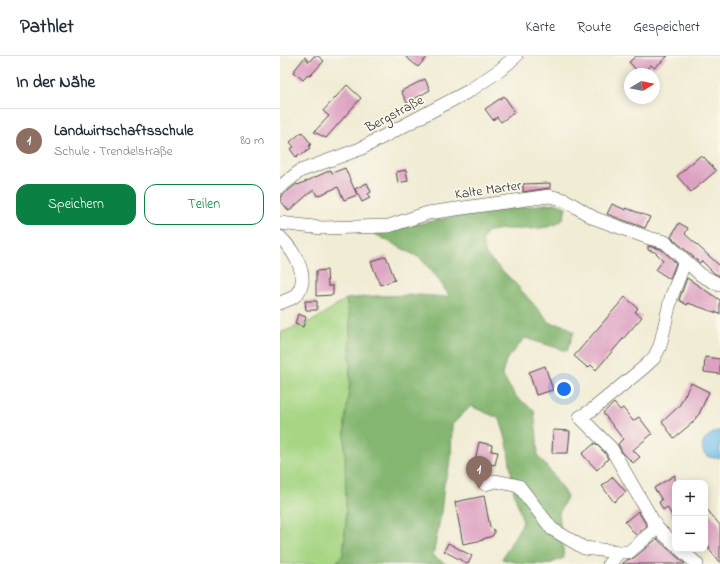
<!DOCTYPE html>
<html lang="de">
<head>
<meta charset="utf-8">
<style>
  :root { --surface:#fff; --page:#f2f2f3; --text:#1f2937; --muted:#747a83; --line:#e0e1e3; --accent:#0b8043 }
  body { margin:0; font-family:"Indie Flower",sans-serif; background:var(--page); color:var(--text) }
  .controls { position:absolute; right:12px; bottom:12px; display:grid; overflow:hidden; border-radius:8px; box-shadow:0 2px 10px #0003 }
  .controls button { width:36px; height:36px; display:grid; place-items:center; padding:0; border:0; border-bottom:1px solid var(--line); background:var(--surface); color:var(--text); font:20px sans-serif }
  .compass { position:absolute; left:344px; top:12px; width:36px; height:36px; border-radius:50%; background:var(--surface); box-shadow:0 2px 10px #0003; rotate:80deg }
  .you { position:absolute; left:284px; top:333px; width:14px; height:14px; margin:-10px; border:3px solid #fff; border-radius:50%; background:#1a73e8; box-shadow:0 0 0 6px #1a73e833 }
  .badge { display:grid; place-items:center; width:26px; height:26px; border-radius:50%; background:var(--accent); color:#fff; font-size:13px; font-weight:700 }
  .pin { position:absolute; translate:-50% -33px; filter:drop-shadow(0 1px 2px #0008) }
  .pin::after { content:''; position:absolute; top:21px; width:14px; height:12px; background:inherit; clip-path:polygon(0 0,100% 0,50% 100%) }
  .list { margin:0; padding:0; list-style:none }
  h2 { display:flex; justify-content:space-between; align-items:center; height:52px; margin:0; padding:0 16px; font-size:17px }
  h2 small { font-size:13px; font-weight:400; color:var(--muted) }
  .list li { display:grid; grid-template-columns:26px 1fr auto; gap:12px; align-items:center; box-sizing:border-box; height:64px; padding:0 16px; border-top:1px solid var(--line) }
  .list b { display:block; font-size:15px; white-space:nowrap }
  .list p { margin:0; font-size:13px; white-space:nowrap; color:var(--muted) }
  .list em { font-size:13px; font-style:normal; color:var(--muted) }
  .actions { display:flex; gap:8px; padding:12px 16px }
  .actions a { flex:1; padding:9px 0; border:1px solid var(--accent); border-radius:12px; text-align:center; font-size:14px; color:var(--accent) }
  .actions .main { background:var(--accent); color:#fff }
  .map { position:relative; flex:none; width:440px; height:508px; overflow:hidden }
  header { display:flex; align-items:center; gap:24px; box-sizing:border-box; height:56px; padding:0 20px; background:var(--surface); border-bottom:1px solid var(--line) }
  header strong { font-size:19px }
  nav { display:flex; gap:22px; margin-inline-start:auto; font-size:14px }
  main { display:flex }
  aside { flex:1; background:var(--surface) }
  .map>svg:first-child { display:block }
</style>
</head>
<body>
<header>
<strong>Pathlet</strong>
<nav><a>Karte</a><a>Route</a><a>Gespeichert</a></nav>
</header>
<main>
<aside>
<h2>In der Nähe<small></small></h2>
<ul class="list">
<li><span class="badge" style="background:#8d6e63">1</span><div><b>Landwirtschaftsschule</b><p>Schule · Trendelstraße</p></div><em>80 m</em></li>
</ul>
<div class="actions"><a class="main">Speichern</a><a>Teilen</a></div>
</aside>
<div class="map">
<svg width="440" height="508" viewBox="0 0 440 508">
  <rect width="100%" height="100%" fill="#fbf7ec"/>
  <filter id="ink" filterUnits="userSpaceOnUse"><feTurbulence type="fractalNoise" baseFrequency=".025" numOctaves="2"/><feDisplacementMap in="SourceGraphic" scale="8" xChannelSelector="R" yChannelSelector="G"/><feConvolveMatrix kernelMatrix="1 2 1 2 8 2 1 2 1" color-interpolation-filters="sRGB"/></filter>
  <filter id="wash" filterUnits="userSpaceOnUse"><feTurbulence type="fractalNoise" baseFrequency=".012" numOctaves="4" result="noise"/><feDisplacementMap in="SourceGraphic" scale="16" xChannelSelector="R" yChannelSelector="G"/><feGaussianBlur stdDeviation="0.9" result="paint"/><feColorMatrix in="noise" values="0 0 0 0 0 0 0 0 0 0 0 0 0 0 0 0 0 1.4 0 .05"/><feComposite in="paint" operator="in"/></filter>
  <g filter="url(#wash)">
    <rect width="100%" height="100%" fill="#f1ecd4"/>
    <polygon fill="#a6d583" stroke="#688057" points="66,243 70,264 70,326 65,367 65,385 66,466 63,499 55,508 0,508 0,277 36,263"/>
    <path fill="#84b671" stroke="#58704e" d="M274,147L286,151C285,156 285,161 281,165C270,175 236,173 222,173C216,174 211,175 206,176L202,186L206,199L234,226L270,267L284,269L294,276L287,295L245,282L226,304L222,319L236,341L254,354L257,382L258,400L274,420L287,441L279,457L284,502L269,508H243L222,503L243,466L234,437L227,386L220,363L191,350L172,369L171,405L164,428L161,458L153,500L166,508H55L63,499L66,466L65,385V367L70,326V264L66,243L96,240L137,239L170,241L156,220L140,202L93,177L172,161Z"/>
    <path fill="#6fbfea" stroke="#4d758a" d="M440,374V402C436,402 430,402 427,400C424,399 424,398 423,395C420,383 431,378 440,374Z"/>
    <g id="blocks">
      <g fill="#dda0c1">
        <polygon points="34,0 38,0 44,5 30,20 28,19 23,24 13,16 25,1 29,6"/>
        <polygon points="125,0 148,0 138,11"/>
        <polygon points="356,0 388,0 374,12 371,9 360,18 349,6"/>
        <polygon points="145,23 150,34 127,47 121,35"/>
        <polygon points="67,29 81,42 46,82 34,76 49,60 43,55"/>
        <polygon points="224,40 235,56 221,66 217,61 213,64 205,53"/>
        <polygon points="22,76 31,88 29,90 30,93 20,100 19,98 16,101 10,93 14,91 10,86"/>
        <polygon points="420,100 422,102 424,101 436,115 411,136 397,120"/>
        <polygon points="65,112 77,139 64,144 58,131 37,140 34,133 9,155 0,144 0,141 17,128 18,129 51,114 52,117"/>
        <polygon points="126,114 128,125 118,127 116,116"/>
        <polygon points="87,127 91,136 88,138 90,142 82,146 75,133"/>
        <polygon points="270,127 270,132 243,136 243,128"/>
        <polygon points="332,148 346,154 346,152 370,161 365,172 327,158"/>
        <polygon points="399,167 408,172 405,178 440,210 440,220 434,217 422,205 420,207 391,181"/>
        <polygon points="368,190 381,193 396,207 390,223 376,214 383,204 375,196 368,194"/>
        <polygon points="106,200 115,224 100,229 91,206"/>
        <polygon points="47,214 48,230 53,230 53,239 36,240 36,215"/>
        <polygon points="407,222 440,244 440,258 408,247 407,249 399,244"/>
        <polygon points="345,241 358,252 355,256 362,261 316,314 311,309 308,312 294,300"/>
        <polygon points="25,245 37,245 37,254 26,254"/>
        <polygon points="18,258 26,261 23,271 15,268"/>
        <polygon points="425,301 440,303 440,318 424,316"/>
        <polygon points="265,310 273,334 256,339 249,316"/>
        <polygon points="411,327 429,336 419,358 412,367 394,382 382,366 399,350"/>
        <polygon points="334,347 340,354 343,352 353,365 359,361 372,378 353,394 360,401 353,407 342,396 338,388 343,383 323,357"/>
        <polygon points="273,374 290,375 288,397 272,397"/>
        <polygon points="199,386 212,389 211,395 218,396 215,409 195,405"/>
        <polygon points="315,387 325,397 328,403 317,414 302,398"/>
        <polygon points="395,419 395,465 387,451 383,454 379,446 382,444 374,432"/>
        <polygon points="333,421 346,436 334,446 322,430"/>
        <polygon points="204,440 210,471 214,474 214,478 212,480 203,483 203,484 183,488 175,446"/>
        <polygon points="425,451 440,469 440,507 428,492 430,491 425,485"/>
        <polygon points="358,455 367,470 356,479 345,466"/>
        <polygon points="377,483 405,508 342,508 347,504 354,502"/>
        <polygon points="168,487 192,500 188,508 164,495"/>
      </g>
    </g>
  </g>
  <g filter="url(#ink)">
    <use href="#blocks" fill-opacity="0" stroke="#494844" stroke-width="1"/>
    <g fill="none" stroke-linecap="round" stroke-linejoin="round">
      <defs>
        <g id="minor">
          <polyline points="0,131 20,115 80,93 189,35 220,14 236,0"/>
          <polyline points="0,167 42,172 109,170 148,157 269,140 285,144 314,162 369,182 385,186 421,219 440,229"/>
          <path d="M0,181C14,195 35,226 12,242C8,244 4,245 0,247"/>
          <polyline points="205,428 216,425 239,430 272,473 304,492 339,496"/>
          <polyline points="395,488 377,472 331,392 300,361 312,354 362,313 374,302 380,290 391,242 405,205"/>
          <polyline points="400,493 417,508"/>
          <polyline points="329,508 339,496 349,496 377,472"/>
        </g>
      </defs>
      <use href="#minor" stroke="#494844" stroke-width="14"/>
      <use href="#minor" stroke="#fff" stroke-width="13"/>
    </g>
  </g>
  <g text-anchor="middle" stroke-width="3.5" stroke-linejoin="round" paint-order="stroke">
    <g font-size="14" fill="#2b2b2b" stroke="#fbf7ec">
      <text transform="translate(114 57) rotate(-28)" y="5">Bergstraße</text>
      <text transform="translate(208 133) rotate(-8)" y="5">Kalte Marter</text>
    </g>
  </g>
</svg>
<div class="controls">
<button>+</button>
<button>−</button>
</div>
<svg class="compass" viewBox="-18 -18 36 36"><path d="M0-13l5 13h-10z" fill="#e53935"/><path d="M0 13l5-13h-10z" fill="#747a83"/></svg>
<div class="you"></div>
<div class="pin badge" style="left:199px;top:433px;background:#8d6e63">1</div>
</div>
</main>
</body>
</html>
